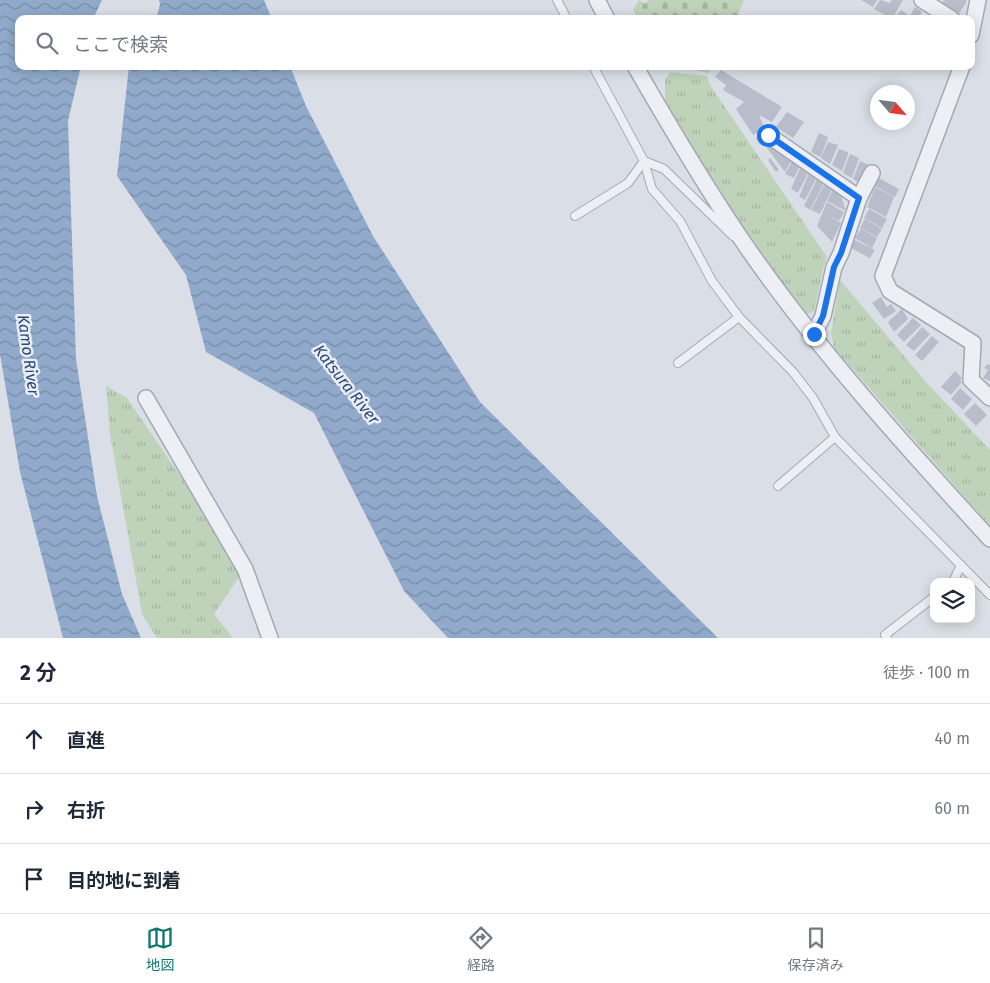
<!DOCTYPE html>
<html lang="ja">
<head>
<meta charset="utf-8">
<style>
  :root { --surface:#fff; --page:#f6f6f7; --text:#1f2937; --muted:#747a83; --line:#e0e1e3; --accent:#0f766e }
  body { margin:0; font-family:"Fira Sans","Noto Sans JP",sans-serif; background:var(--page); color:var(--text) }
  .controls { position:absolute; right:15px; bottom:15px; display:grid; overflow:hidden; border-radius:10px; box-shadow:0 2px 12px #0003 }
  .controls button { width:45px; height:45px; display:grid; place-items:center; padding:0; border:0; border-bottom:1px solid var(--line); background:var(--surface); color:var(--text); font:25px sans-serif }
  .compass { position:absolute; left:870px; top:85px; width:45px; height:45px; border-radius:50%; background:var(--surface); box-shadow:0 2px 12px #0003; rotate:118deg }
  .stop { position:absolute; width:15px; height:15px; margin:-11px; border:4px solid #1a73e8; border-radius:50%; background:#fff }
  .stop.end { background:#1a73e8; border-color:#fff; box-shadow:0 1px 5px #0008 }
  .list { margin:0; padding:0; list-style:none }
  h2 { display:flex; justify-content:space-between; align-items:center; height:65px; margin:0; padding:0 20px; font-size:21px }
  h2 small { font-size:16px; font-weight:400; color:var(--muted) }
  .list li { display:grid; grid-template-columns:32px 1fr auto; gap:15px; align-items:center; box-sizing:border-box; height:70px; padding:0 20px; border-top:1px solid var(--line) }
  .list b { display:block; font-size:19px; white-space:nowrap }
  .list em { font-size:16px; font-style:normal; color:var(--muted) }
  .icon { flex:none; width:28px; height:28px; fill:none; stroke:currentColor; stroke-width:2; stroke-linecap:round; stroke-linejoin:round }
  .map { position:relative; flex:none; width:990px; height:638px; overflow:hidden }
  .search { position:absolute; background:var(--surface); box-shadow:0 2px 12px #0003; left:15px; right:15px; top:15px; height:55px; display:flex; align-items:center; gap:12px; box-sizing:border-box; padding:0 18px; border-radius:10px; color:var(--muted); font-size:19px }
  .sheet { height:275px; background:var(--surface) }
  nav { display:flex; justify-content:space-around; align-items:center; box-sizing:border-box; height:70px; border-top:1px solid var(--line); background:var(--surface); font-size:14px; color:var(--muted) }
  nav a { display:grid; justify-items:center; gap:2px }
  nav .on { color:var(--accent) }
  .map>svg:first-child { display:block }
</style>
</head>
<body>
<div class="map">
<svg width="990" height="638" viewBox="0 0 990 638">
  <defs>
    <pattern id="grass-tufts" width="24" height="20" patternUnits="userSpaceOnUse" patternTransform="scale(1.25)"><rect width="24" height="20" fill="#bfd2ba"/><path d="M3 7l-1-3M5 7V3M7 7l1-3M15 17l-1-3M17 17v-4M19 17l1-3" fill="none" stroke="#a4b4a1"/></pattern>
    <pattern id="cemetery-stones" width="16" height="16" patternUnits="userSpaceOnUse" patternTransform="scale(1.25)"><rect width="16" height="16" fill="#bfd2ba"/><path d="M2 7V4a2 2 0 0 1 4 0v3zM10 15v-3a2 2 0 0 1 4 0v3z" fill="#a4b4a1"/></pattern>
    <pattern id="water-waves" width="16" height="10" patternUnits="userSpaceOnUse" patternTransform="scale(1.25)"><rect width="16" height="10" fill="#91aacb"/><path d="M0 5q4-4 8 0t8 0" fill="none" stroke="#768ba6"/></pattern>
  </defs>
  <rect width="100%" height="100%" fill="#dadfe7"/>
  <g fill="url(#grass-tufts)">
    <polygon points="670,72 707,76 710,85 827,257 823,269 814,312 805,314 752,241 683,133 665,101 665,80"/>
    <polygon points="840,280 926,382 990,450 990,526 834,348 831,333"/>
    <polygon points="106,386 127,398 219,533 239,577 214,614 233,638 157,638 142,614 110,434"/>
  </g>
  <g fill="url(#cemetery-stones)">
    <polygon points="639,0 645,4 649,0 744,0 736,19 640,19 633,10"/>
    <polygon points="667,66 712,66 709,73"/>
  </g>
  <g fill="url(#water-waves)">
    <polygon points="0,0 102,0 93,19 19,19 19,66 81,66 68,121 76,359 97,496 122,594 141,638 63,638 20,472 0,354"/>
    <polygon points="159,0 264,0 272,19 156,19 160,5"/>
    <polygon points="129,66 290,66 306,106 373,236 480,402 718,638 448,638 404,591 314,413 206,352 186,275 117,176"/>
  </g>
  <g fill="#b7bdca">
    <polygon points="861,0 877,0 873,7"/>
    <polygon points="880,0 890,3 892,0 903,0 892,19 874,9"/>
    <polygon points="944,0 966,0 966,3 959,13 942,4"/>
    <polygon points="915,7 922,12 918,19 894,19 901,10 910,16"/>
    <polygon points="721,70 782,107 772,122 759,115 763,125 760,131 753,135 736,109 744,102 723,90 726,85 715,77"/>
    <polygon points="787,112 804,122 793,138 776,127"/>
    <polygon points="819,133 828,137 821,157 811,152"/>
    <polygon points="758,136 761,143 759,144 756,138"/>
    <polygon points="828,142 838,145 830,164 821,158"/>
    <polygon points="770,144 792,159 785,172 767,148"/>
    <polygon points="839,149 848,152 848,155 842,171 832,165"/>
    <polygon points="850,154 859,158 852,178 843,173"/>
    <polygon points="770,158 779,170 776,172 768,160"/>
    <polygon points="793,160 800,166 794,178 785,174"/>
    <polygon points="860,161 869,165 861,184 853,179"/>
    <polygon points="801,166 808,173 798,193 791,189"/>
    <polygon points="809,173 816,179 805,200 799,197"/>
    <polygon points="879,178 899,189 895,197 875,186"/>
    <polygon points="817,179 824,183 810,210 804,206"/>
    <polygon points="824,185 832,189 820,214 811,210"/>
    <polygon points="875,187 894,197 886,217 867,207"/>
    <polygon points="833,189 840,193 846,211 827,201"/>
    <polygon points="827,202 844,212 839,221 825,214 841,223 832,242 817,226"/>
    <polygon points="869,209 887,219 882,228 864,218"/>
    <polygon points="865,219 882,229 877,237 860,228"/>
    <polygon points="861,229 877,238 872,248 855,238"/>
    <polygon points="855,240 875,250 870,258 851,248"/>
    <polygon points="881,297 887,307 891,304 896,311 884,319 872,303"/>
    <polygon points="902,309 908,319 894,332 888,322"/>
    <polygon points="913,318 921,325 904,342 897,335"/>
    <polygon points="922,327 930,334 914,351 906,345"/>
    <polygon points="932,336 939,342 922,361 915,355"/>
    <polygon points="987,364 990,365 990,381 983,378 988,370 984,368"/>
    <polygon points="955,371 962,378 960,380 962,382 951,395 941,387"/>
    <polygon points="960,388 972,399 963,410 951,399"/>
    <polygon points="975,403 987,415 976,426 964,414"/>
  </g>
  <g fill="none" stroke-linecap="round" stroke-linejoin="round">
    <defs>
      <g id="lane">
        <polyline points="557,0 567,19"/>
        <polyline points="593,66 644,161 652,189 680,221 712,281 739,317 793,372 813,398 835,437 990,595"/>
        <polyline points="575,216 628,183 644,161 664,169 733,236"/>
        <polyline points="678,363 739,317"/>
        <polyline points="778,486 835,437"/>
        <polyline points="953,582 961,565"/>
        <polyline points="887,638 885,635 934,597"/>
      </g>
      <g id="street">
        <polyline points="597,0 607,19"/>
        <polyline points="922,0 952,19"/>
        <polyline points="971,35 978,0"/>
        <path d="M635,66C670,127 706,188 746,246C818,350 905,446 990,539"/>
        <polyline points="962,66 883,276 890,291 973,343 971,380 990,398"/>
        <polyline points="768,135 859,198"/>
        <polyline points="814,334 823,316 834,267 841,253 859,198 872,173"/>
        <polyline points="146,398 245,569 270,638"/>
      </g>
    </defs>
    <use href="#lane" stroke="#a3a9b4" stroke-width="10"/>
    <use href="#street" stroke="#a3a9b4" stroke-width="18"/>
    <use href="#lane" stroke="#edeff5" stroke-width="8"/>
    <use href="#street" stroke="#edeff5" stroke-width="15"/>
  </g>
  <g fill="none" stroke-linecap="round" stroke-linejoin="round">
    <polyline stroke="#1a73e8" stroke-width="6" points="768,135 859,198 841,253 834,267 823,316 814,334"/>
  </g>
  <g text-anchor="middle" stroke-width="5" stroke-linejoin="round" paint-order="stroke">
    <g font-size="16" font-style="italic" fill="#2a4875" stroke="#e9eef5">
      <text transform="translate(29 355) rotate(82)" y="6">Kamo River</text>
      <text transform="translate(347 384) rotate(52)" y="6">Katsura River</text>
    </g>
  </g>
</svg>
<div class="controls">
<button><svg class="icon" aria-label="layers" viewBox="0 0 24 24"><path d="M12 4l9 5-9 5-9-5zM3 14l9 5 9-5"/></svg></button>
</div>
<svg class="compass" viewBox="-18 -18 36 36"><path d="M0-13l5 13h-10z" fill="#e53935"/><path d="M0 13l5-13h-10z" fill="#747a83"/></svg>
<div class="stop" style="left:768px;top:135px"></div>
<div class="stop end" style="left:814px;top:334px"></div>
<div class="search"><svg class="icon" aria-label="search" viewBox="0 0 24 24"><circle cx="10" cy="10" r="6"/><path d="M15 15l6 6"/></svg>ここで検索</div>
</div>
<section class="sheet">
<h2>2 分<small>徒歩 · 100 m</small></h2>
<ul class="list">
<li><svg class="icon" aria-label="ahead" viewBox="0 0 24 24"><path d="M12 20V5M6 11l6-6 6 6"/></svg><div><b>直進</b></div><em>40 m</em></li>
<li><svg class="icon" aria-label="right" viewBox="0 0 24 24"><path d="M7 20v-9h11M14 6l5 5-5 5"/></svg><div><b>右折</b></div><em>60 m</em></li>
<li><svg class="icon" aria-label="arrive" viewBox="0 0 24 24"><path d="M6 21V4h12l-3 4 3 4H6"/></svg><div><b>目的地に到着</b></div></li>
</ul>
</section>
<nav>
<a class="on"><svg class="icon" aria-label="map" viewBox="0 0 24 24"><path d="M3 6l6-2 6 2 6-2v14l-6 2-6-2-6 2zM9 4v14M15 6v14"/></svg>地図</a>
<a><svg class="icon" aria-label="directions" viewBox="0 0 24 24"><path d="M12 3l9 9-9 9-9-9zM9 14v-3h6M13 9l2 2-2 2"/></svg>経路</a>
<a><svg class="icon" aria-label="saved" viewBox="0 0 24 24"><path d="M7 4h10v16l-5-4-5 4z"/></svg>保存済み</a>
</nav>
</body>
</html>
